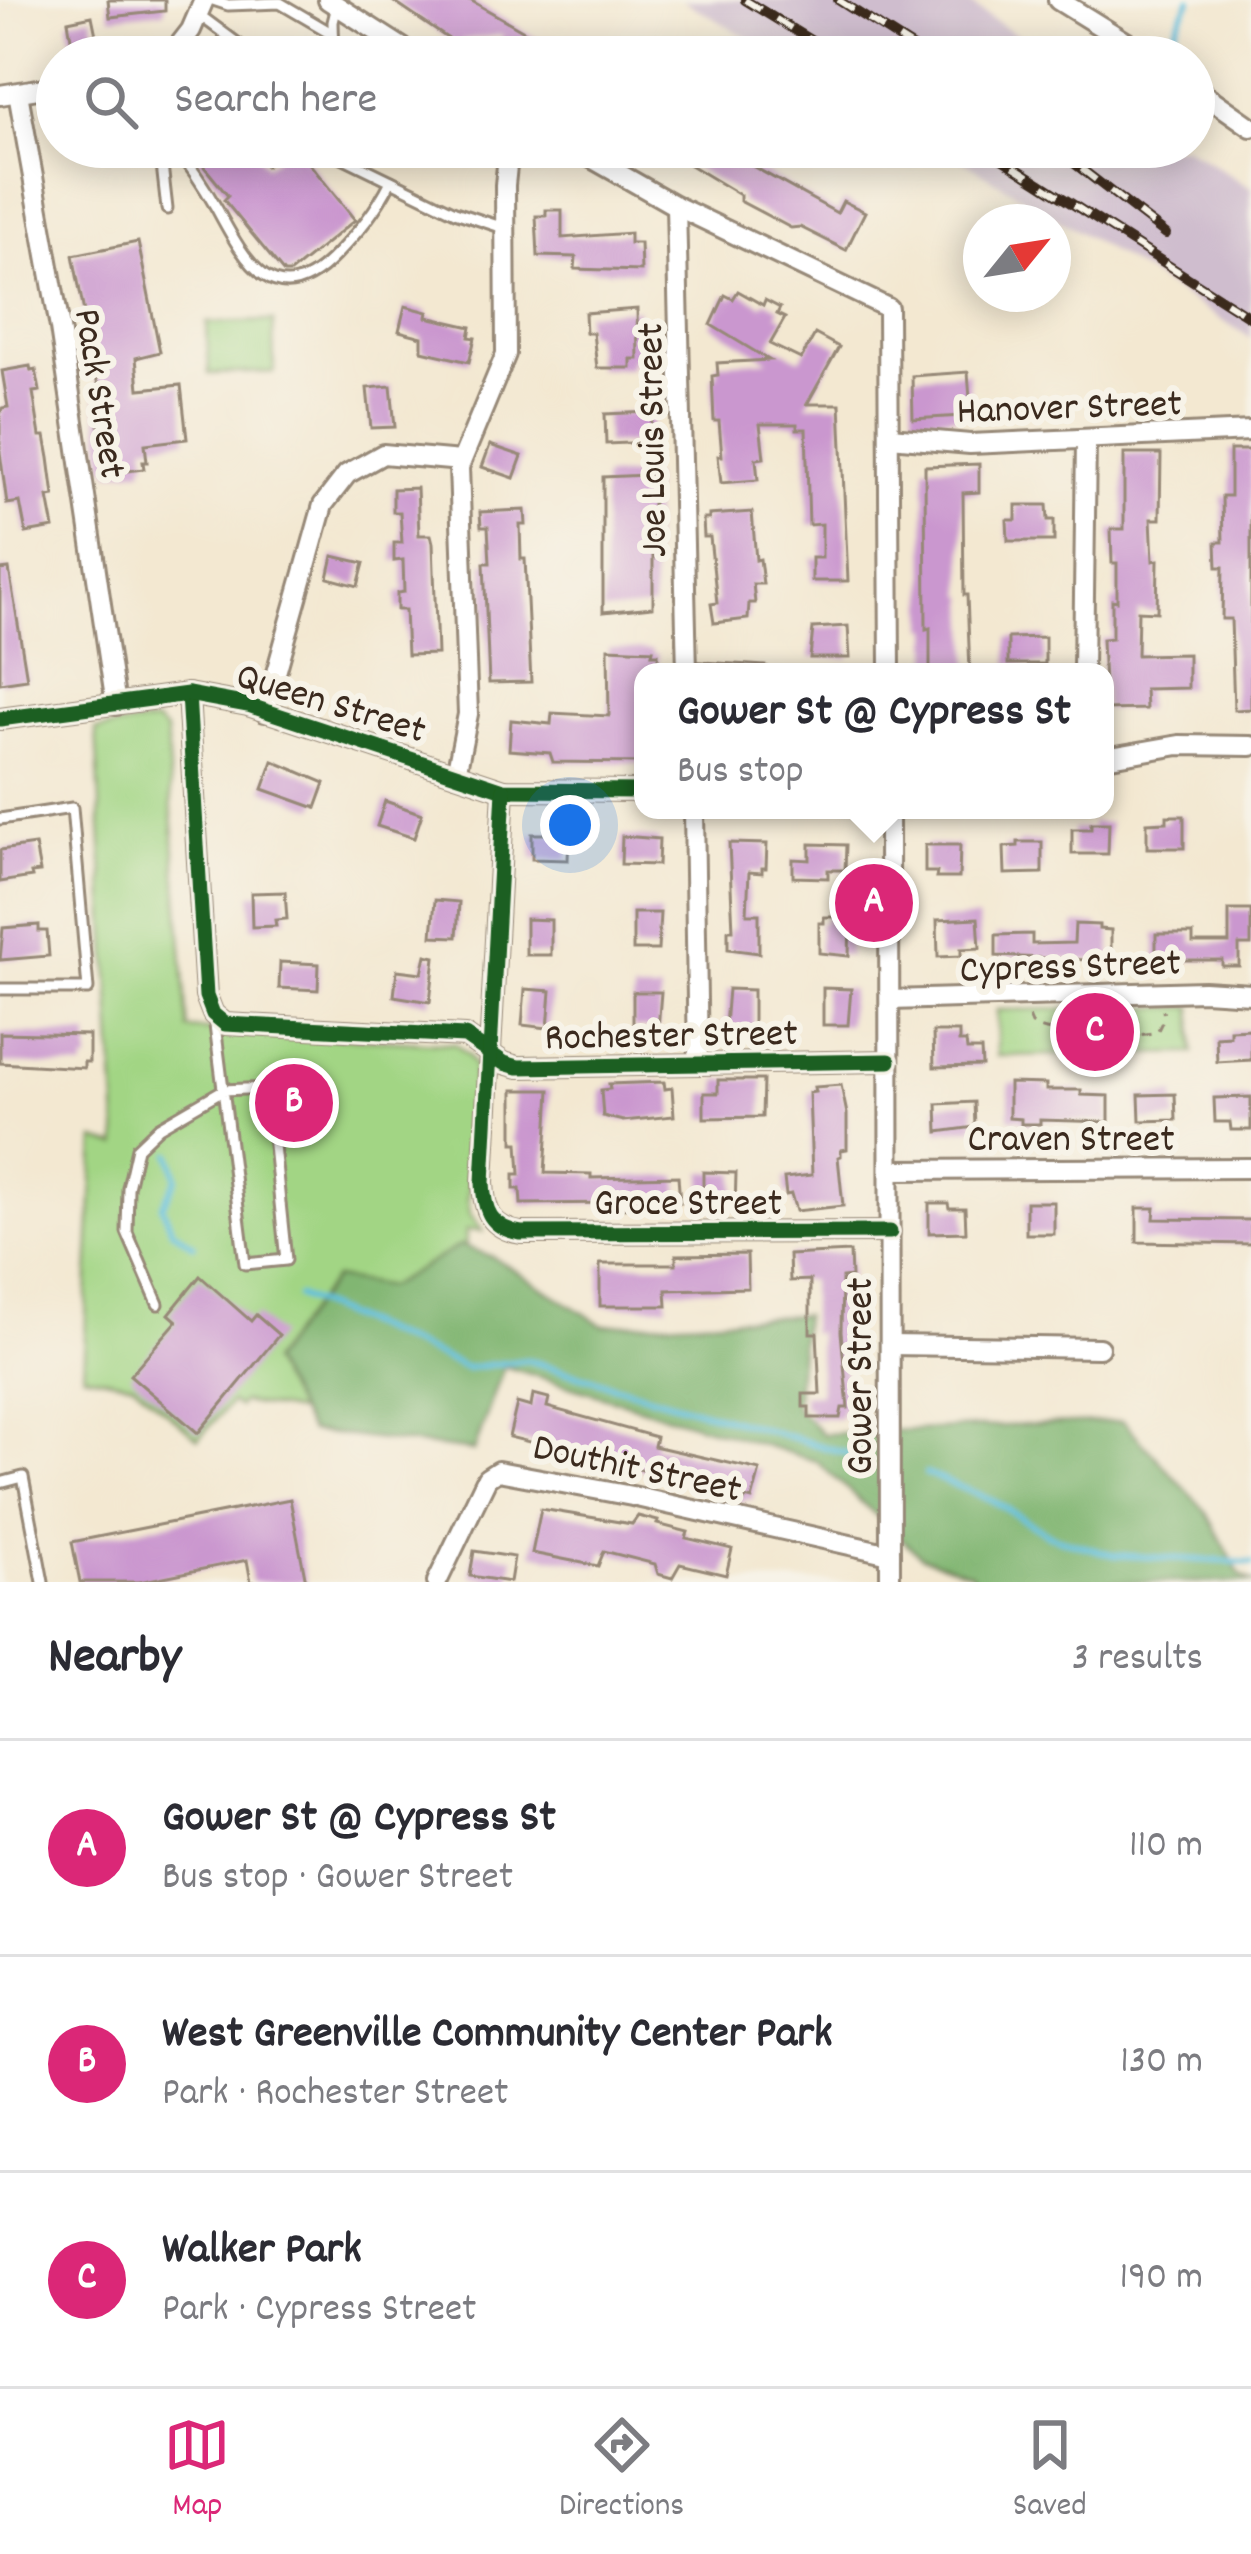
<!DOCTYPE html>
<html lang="en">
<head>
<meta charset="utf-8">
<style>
  :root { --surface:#fff; --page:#f7f7f7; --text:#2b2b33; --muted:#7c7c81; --line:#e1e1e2; --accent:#db2777 }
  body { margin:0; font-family:Dekko,sans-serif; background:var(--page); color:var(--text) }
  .compass { position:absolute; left:963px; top:204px; width:108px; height:108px; border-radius:50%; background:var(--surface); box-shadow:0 6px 30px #0003; rotate:60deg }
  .you { position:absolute; left:570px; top:825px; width:42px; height:42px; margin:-30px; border:9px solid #fff; border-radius:50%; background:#1a73e8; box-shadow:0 0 0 18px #1a73e833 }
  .badge { display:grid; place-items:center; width:78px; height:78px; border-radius:50%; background:var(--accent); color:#fff; font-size:39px; font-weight:700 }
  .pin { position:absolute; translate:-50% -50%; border:6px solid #fff; box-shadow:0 3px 12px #0006 }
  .popup { position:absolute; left:634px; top:663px; width:480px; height:156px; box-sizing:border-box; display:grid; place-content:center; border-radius:24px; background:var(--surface); filter:drop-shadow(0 3px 9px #0005); font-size:39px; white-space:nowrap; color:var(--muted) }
  .popup b { font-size:45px; color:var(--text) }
  .popup::after { content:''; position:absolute; left:50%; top:100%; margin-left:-24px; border:24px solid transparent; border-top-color:var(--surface) }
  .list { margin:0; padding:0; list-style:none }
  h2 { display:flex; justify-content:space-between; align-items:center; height:156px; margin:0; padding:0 48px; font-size:51px }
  h2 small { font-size:39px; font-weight:400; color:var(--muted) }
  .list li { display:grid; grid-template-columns:78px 1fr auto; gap:36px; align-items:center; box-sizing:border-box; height:216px; padding:0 48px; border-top:3px solid var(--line) }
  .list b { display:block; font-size:45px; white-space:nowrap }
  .list p { margin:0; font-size:39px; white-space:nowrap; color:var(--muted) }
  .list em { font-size:39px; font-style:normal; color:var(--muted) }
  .icon { flex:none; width:66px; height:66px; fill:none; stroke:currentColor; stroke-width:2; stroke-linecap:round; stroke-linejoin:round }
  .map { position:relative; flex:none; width:1251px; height:1582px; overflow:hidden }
  .search { position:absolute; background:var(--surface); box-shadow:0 6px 30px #0003; left:36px; right:36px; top:36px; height:132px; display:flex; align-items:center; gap:30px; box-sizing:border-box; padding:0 42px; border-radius:66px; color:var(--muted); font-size:45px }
  .sheet { height:804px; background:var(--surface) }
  nav { display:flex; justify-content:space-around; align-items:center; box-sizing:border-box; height:168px; border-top:3px solid var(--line); background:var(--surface); font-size:33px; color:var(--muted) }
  nav a { display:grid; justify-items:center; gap:6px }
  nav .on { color:var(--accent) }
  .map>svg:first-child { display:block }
</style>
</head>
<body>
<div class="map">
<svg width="1251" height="1582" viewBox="0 0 1251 1582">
  <rect width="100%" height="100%" fill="#f7f3e8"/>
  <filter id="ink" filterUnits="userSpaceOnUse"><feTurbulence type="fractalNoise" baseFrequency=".00833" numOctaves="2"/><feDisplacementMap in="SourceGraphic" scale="24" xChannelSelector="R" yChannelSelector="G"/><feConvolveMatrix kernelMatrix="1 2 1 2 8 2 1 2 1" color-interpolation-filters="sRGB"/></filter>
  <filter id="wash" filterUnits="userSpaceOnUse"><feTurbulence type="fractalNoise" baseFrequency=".004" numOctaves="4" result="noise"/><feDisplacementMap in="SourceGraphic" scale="48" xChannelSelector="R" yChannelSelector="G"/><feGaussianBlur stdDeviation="2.7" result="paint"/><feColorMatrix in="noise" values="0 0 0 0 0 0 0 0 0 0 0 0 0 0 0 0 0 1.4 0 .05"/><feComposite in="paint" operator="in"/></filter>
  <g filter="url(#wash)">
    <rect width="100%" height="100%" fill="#f3e8d1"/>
    <g fill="#cfbdce">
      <polygon points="682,0 964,0 1050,57 782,57"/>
      <polygon points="941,147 1186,147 1251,188 1251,338"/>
    </g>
    <g fill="#a2d584" stroke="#6e8051" stroke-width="3">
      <polygon points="273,321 274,372 209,374 207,323"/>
      <polygon points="156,722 166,731 188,1029 455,1044 468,1055 474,1066 468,1199 470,1214 482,1231 466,1230 459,1441 242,1402 238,1407 231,1402 198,1439 133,1383 83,1374 95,1140 118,1146 96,730"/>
      <polygon points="1193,1007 1194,1053 997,1056 997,1010"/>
    </g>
    <polygon fill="#81b672" stroke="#5e7048" stroke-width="3" points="461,1245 493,1257 603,1325 803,1315 795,1407 823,1434 1123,1421 1206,1511 1240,1575 1251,1582 975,1582 971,1573 922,1557 816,1461 504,1366 474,1451 309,1431 270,1362 334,1278 388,1287"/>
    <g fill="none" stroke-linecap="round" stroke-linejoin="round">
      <g stroke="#5fc0de" stroke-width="6">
        <polyline points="1172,36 1190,0"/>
        <polyline points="171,1154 177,1178 162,1206 172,1230 194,1245"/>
        <polyline points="298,1296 466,1368 527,1360 852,1455"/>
        <polyline points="926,1474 990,1499 1049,1535 1080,1545 1114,1555 1251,1563"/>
      </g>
    </g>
    <g id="blocks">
      <g fill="#ca97cf">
        <polygon points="108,0 165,0 165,11 110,17"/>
        <polygon points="391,0 470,0 550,46 543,57 490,57 503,35 462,40 459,46"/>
        <polygon points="92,16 98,45 73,50 68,21"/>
        <polygon points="188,147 250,147 266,166 290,147 296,147 355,220 290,273 284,273 224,200 228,196"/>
        <polygon points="660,147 718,147 837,213 843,201 865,212 846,250 800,227 791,228 740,201 740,195"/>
        <polygon points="546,210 562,210 562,238 630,233 630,243 640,243 641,271 575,269 576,257 538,256 536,216 546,216"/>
        <polygon points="138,242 160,352 136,358 139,389 181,385 187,439 145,444 147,462 143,462 144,469 110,473 109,466 104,467 95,391 99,391 73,255"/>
        <polygon points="738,291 763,305 765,300 780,308 777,314 785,318 770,344 801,359 815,334 839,347 807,404 840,404 848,581 812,581 812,558 822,558 822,524 809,525 806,429 797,429 797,424 760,424 764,458 756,459 758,480 721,483 718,456 722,456 719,421 714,421 712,376 718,375 717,363 769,360 711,325 725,295 733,299"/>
        <polygon points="405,306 428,312 427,317 471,327 469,337 475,338 469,362 422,351 422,337 399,331"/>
        <polygon points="637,309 638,359 631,359 631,368 597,368 593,333 586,333 585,313"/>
        <polygon points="30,366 31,371 36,370 40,391 33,392 40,436 45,436 49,458 54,496 48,497 54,528 26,533 20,502 7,504 0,452 0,415 2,408 8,407 2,371"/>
        <polygon points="968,372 971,412 962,413 962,416 913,419 912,376"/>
        <polygon points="391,386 395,427 371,428 367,388"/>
        <polygon points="651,412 653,442 606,444 605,414"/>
        <polygon points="490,445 522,456 514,478 482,467"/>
        <polygon points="1230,450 1251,450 1251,709 1234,710 1231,619 1222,619 1223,567 1217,567 1216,542 1223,542 1222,496 1230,496"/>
        <polygon points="1124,454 1161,454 1160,519 1151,519 1153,561 1158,560 1157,612 1138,611 1137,655 1188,654 1188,688 1145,689 1146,709 1105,710 1102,639 1112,638 1112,600 1117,601 1117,563 1112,563 1111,529 1124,529"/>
        <polygon points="979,464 979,492 963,493 964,595 967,595 970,672 930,672 930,628 926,629 925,466"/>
        <polygon points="646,475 653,477 653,607 603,612 603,477"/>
        <polygon points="417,488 419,535 431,535 433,543 437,654 407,655 405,610 397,610 397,593 404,592 403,560 394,561 394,543 402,543 400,512 393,512 393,489"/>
        <polygon points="1016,505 1047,505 1048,520 1054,520 1054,541 1008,541 1007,520 1016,520"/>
        <polygon points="525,510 526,525 520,525 521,559 525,559 531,682 489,683 484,563 490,563 488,527 481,527 480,512"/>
        <polygon points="752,512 756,560 760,559 763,584 753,584 755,603 749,603 748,619 714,623 711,604 717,603 710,537 704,537 703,519 709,519 709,515"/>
        <polygon points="333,556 364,563 358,586 328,578"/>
        <polygon points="9,569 27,679 0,683 0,570"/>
        <polygon points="848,626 850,658 810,658 813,628"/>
        <polygon points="1045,637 1045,664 1008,664 1008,638"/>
        <polygon points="608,648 653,650 652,654 658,654 658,672 643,672 643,763 553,762 550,753 509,750 511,720 551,724 552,713 609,716"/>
        <polygon points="273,761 325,783 316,808 263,789"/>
        <polygon points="385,801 422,814 414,838 377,826"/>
        <polygon points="1167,816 1184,816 1184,848 1147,848 1147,823 1167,822"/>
        <polygon points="1091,823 1109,823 1108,854 1072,854 1072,829 1091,829"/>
        <polygon points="532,834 569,834 568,860 532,859"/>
        <polygon points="622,836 659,839 658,865 621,864"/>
        <polygon points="1018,842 1042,842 1042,873 1005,874 1004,847 1018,846"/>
        <polygon points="729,843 767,844 766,868 762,868 762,873 749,872 747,914 759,914 759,953 728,949 728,930 733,930"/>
        <polygon points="810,844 846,845 845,870 828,870 828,878 793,877 793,859 810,860"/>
        <polygon points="35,845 40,872 31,873 32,877 0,882 0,850"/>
        <polygon points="925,845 960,845 959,878 936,878 937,872 925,872"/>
        <polygon points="285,892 287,919 275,920 276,926 252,927 251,893"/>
        <polygon points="435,900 459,902 457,937 432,936"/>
        <polygon points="1229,910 1251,910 1251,945 1239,945 1239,966 1222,966 1222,960 1156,960 1156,934 1193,934 1193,943 1229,943"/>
        <polygon points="633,913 660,913 658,950 633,950"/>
        <polygon points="824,917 850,917 849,956 819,953 819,923 824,923"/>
        <polygon points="978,918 980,948 961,949 961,956 938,957 937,920"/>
        <polygon points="526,919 551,920 551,955 526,955"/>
        <polygon points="1075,924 1099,925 1099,929 1111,930 1111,961 996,956 996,935 1032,934 1032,944 1074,943"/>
        <polygon points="39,925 39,931 47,931 49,956 0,960 3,928"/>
        <polygon points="426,955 435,957 430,1002 394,996 397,970 422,973"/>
        <polygon points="280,962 319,964 318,990 279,988"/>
        <polygon points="823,988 851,989 848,1025 823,1025"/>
        <polygon points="525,989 551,991 548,1028 522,1025"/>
        <polygon points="728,989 753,990 753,1026 725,1026"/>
        <polygon points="633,992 661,992 658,1029 633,1028"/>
        <polygon points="1251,1029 1251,1060 1217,1062 1216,1037 1230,1036 1230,1030"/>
        <polygon points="933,1032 959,1032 959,1042 966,1042 967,1050 981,1050 982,1066 934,1067"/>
        <polygon points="0,1033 89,1035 89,1062 84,1062 84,1068 0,1063"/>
        <polygon points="718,1080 763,1080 762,1117 704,1118 704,1093 718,1093"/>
        <polygon points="664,1082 665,1089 672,1088 674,1116 623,1121 603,1116 601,1090 610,1089 609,1084"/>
        <polygon points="1009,1083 1046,1084 1046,1090 1081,1090 1081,1095 1109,1096 1109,1122 1040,1120 1040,1124 1021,1124 1021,1119 1009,1118"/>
        <polygon points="841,1085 847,1114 847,1149 841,1150 841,1156 838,1157 843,1206 796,1211 791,1194 786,1195 784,1178 812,1175 809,1093 815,1092 814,1087"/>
        <polygon points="513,1090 550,1090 545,1173 591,1174 591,1178 678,1176 680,1202 636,1203 636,1207 621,1208 620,1203 521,1204 520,1189 514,1189 514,1174 520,1174 518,1143 513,1143"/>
        <polygon points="1175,1094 1176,1120 1140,1121 1139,1095"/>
        <polygon points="1251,1097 1251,1130 1231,1130 1230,1122 1215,1122 1214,1098"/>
        <polygon points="974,1102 975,1127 938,1132 937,1104"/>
        <polygon points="703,1172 736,1173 735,1209 703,1208"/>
        <rect x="1026" y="1202" width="28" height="32"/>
        <polygon points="929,1203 948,1203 949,1208 965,1208 966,1232 929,1233"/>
        <polygon points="1137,1208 1155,1208 1154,1219 1251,1220 1251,1244 1137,1242"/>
        <polygon points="850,1252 851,1277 842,1278 841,1332 848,1408 842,1408 840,1418 809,1418 809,1407 803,1407 803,1394 820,1394 817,1333 810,1333 810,1280 790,1281 789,1255"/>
        <polygon points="747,1254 748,1288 666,1290 667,1306 600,1306 600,1264 676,1264 676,1255"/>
        <polygon points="200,1276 251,1321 256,1315 279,1335 198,1433 130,1375 177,1321 169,1314"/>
        <polygon points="533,1394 549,1398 547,1407 656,1437 654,1446 760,1470 752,1500 745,1498 744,1502 712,1494 707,1486 509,1437 517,1403 531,1407"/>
        <polygon points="290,1499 306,1582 251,1582 247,1560 139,1582 80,1582 72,1542"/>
        <polygon points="541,1509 632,1524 638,1516 658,1521 657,1524 688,1532 686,1538 732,1549 726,1575 680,1564 672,1578 658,1574 655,1564 604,1551 598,1566 532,1553"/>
        <polygon points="474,1551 514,1557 510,1582 470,1576"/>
      </g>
    </g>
  </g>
  <g filter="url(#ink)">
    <use href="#blocks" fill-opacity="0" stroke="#978978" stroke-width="3"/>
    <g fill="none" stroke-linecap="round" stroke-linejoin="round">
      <defs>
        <g id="lane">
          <polyline points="213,0 228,5 280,3 333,34"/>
          <polyline points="198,14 256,57"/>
          <polyline points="334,57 333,22 337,6"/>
          <polyline points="160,147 167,209"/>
          <path d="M175,147C191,166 205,188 217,209C246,263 276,318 336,255C359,231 376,211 391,181"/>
          <polyline points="331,147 338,155 455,212 504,228"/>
          <polyline points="687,667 765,672"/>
          <polyline points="0,819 72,808 88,989 0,989"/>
          <polyline points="158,1304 127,1232 128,1188 137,1148 159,1127 223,1090 268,1088 286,1260 245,1264 214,1017"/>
          <polyline points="0,1483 23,1477 43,1582"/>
        </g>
        <g id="street">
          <polyline points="328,0 417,57"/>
          <polyline points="1058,0 1150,57"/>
          <polyline points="170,57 191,30 204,0"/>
          <polyline points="1194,87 1251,127"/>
          <polyline points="18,93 60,328 116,705"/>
          <polyline points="0,95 57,86"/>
          <polyline points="572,147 676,206 888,308 890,672"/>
          <polyline points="676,206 687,672"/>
          <polyline points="890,437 970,444 1251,431"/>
          <polyline points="1083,672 1086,440"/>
          <polyline points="188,694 206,996 213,1014 225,1024 465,1036 504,1063 518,1067 889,1061"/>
          <polyline points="265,712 323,505 347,474 383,454 461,461"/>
          <polyline points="0,719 188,694 248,705 504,790 643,791"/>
          <polyline points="1105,758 1179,745 1251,746"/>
          <polyline points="456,774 468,714 459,467 506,354 505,185 509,147"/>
          <path d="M504,790L483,1182C484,1210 490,1228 521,1233L890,1232"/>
          <polyline points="694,810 698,1064"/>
          <polyline points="889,810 890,1582"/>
          <polyline points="890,1000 1204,991 1251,994"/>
          <polyline points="890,1170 1251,1168"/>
          <polyline points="890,1345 1099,1348"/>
          <polyline points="437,1582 487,1478 498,1471 632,1496 890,1554"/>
        </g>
      </defs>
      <use href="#lane" stroke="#978978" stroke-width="15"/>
      <use href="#street" stroke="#978978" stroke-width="24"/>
      <g stroke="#978978" stroke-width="3" stroke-dasharray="9 9" stroke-linecap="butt">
        <path d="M1029,1017L1032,1024C1047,1033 1056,1033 1071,1024L1074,1013"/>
        <path d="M1071,1024C1102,1033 1125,1039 1157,1032L1164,1018L1163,1010"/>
      </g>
      <use href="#lane" stroke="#fff" stroke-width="9"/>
      <use href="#street" stroke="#fff" stroke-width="18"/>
      <defs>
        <g id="rail">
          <polyline points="745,0 838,57"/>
          <polyline points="838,0 928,57"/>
          <polyline points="983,147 1251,318"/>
          <polyline points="1053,147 1166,234"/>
        </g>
      </defs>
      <use href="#rail" stroke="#3b2a1e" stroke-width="10"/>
      <use href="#rail" stroke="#f7f3e8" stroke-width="6" stroke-dasharray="18" stroke-linecap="butt"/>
      <defs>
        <g id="cycleway">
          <polyline points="188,694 206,996 213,1014 225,1024 465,1036 504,1063 518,1067 889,1061"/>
          <polyline points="0,719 188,694 248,705 504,790 643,791"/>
          <path d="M504,790L483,1182C484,1210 490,1228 521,1233L890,1232"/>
        </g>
      </defs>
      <use href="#cycleway" stroke="#f7f3e8" stroke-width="22"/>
      <use href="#cycleway" stroke="#1b5e20" stroke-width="15"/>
    </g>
  </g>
  <g text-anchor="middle" stroke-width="12" stroke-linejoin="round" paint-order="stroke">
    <g font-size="39" fill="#3b2a1e" stroke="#f7f3e8">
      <text transform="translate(103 393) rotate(81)" y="14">Pack Street</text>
      <text transform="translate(1069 404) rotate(-2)" y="14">Hanover Street</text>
      <text transform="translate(649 440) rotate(-91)" y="14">Joe Louis Street</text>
      <text transform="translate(332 700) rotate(17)" y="14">Queen Street</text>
      <text transform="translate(1070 963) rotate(-2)" y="14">Cypress Street</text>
      <text transform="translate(671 1032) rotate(-1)" y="14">Rochester Street</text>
      <text x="1071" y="1150">Craven Street</text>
      <text x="688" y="1214">Groce Street</text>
      <text transform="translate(857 1376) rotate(-90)" y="14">Gower Street</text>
      <text transform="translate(638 1465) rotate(12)" y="14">Douthit Street</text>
    </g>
  </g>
</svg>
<svg class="compass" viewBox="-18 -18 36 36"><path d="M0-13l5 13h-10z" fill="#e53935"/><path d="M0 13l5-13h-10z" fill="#7c7c81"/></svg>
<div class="you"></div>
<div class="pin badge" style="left:874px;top:903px">A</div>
<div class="popup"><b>Gower St @ Cypress St</b>Bus stop</div>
<div class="pin badge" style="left:294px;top:1103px">B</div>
<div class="pin badge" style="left:1095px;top:1032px">C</div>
<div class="search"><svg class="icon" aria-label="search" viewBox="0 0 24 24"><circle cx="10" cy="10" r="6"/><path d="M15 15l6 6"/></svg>Search here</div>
</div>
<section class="sheet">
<h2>Nearby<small>3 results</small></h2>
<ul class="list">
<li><span class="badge">A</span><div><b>Gower St @ Cypress St</b><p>Bus stop · Gower Street</p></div><em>110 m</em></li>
<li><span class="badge">B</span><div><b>West Greenville Community Center Park</b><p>Park · Rochester Street</p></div><em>130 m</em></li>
<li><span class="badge">C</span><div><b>Walker Park</b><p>Park · Cypress Street</p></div><em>190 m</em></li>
</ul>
</section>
<nav>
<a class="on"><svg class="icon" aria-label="map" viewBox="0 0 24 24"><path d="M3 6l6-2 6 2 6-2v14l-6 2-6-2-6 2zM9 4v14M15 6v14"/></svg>Map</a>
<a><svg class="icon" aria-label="directions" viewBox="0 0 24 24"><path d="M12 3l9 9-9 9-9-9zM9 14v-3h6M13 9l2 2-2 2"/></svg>Directions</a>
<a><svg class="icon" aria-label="saved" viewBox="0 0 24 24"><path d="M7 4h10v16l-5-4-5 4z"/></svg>Saved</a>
</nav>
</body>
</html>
